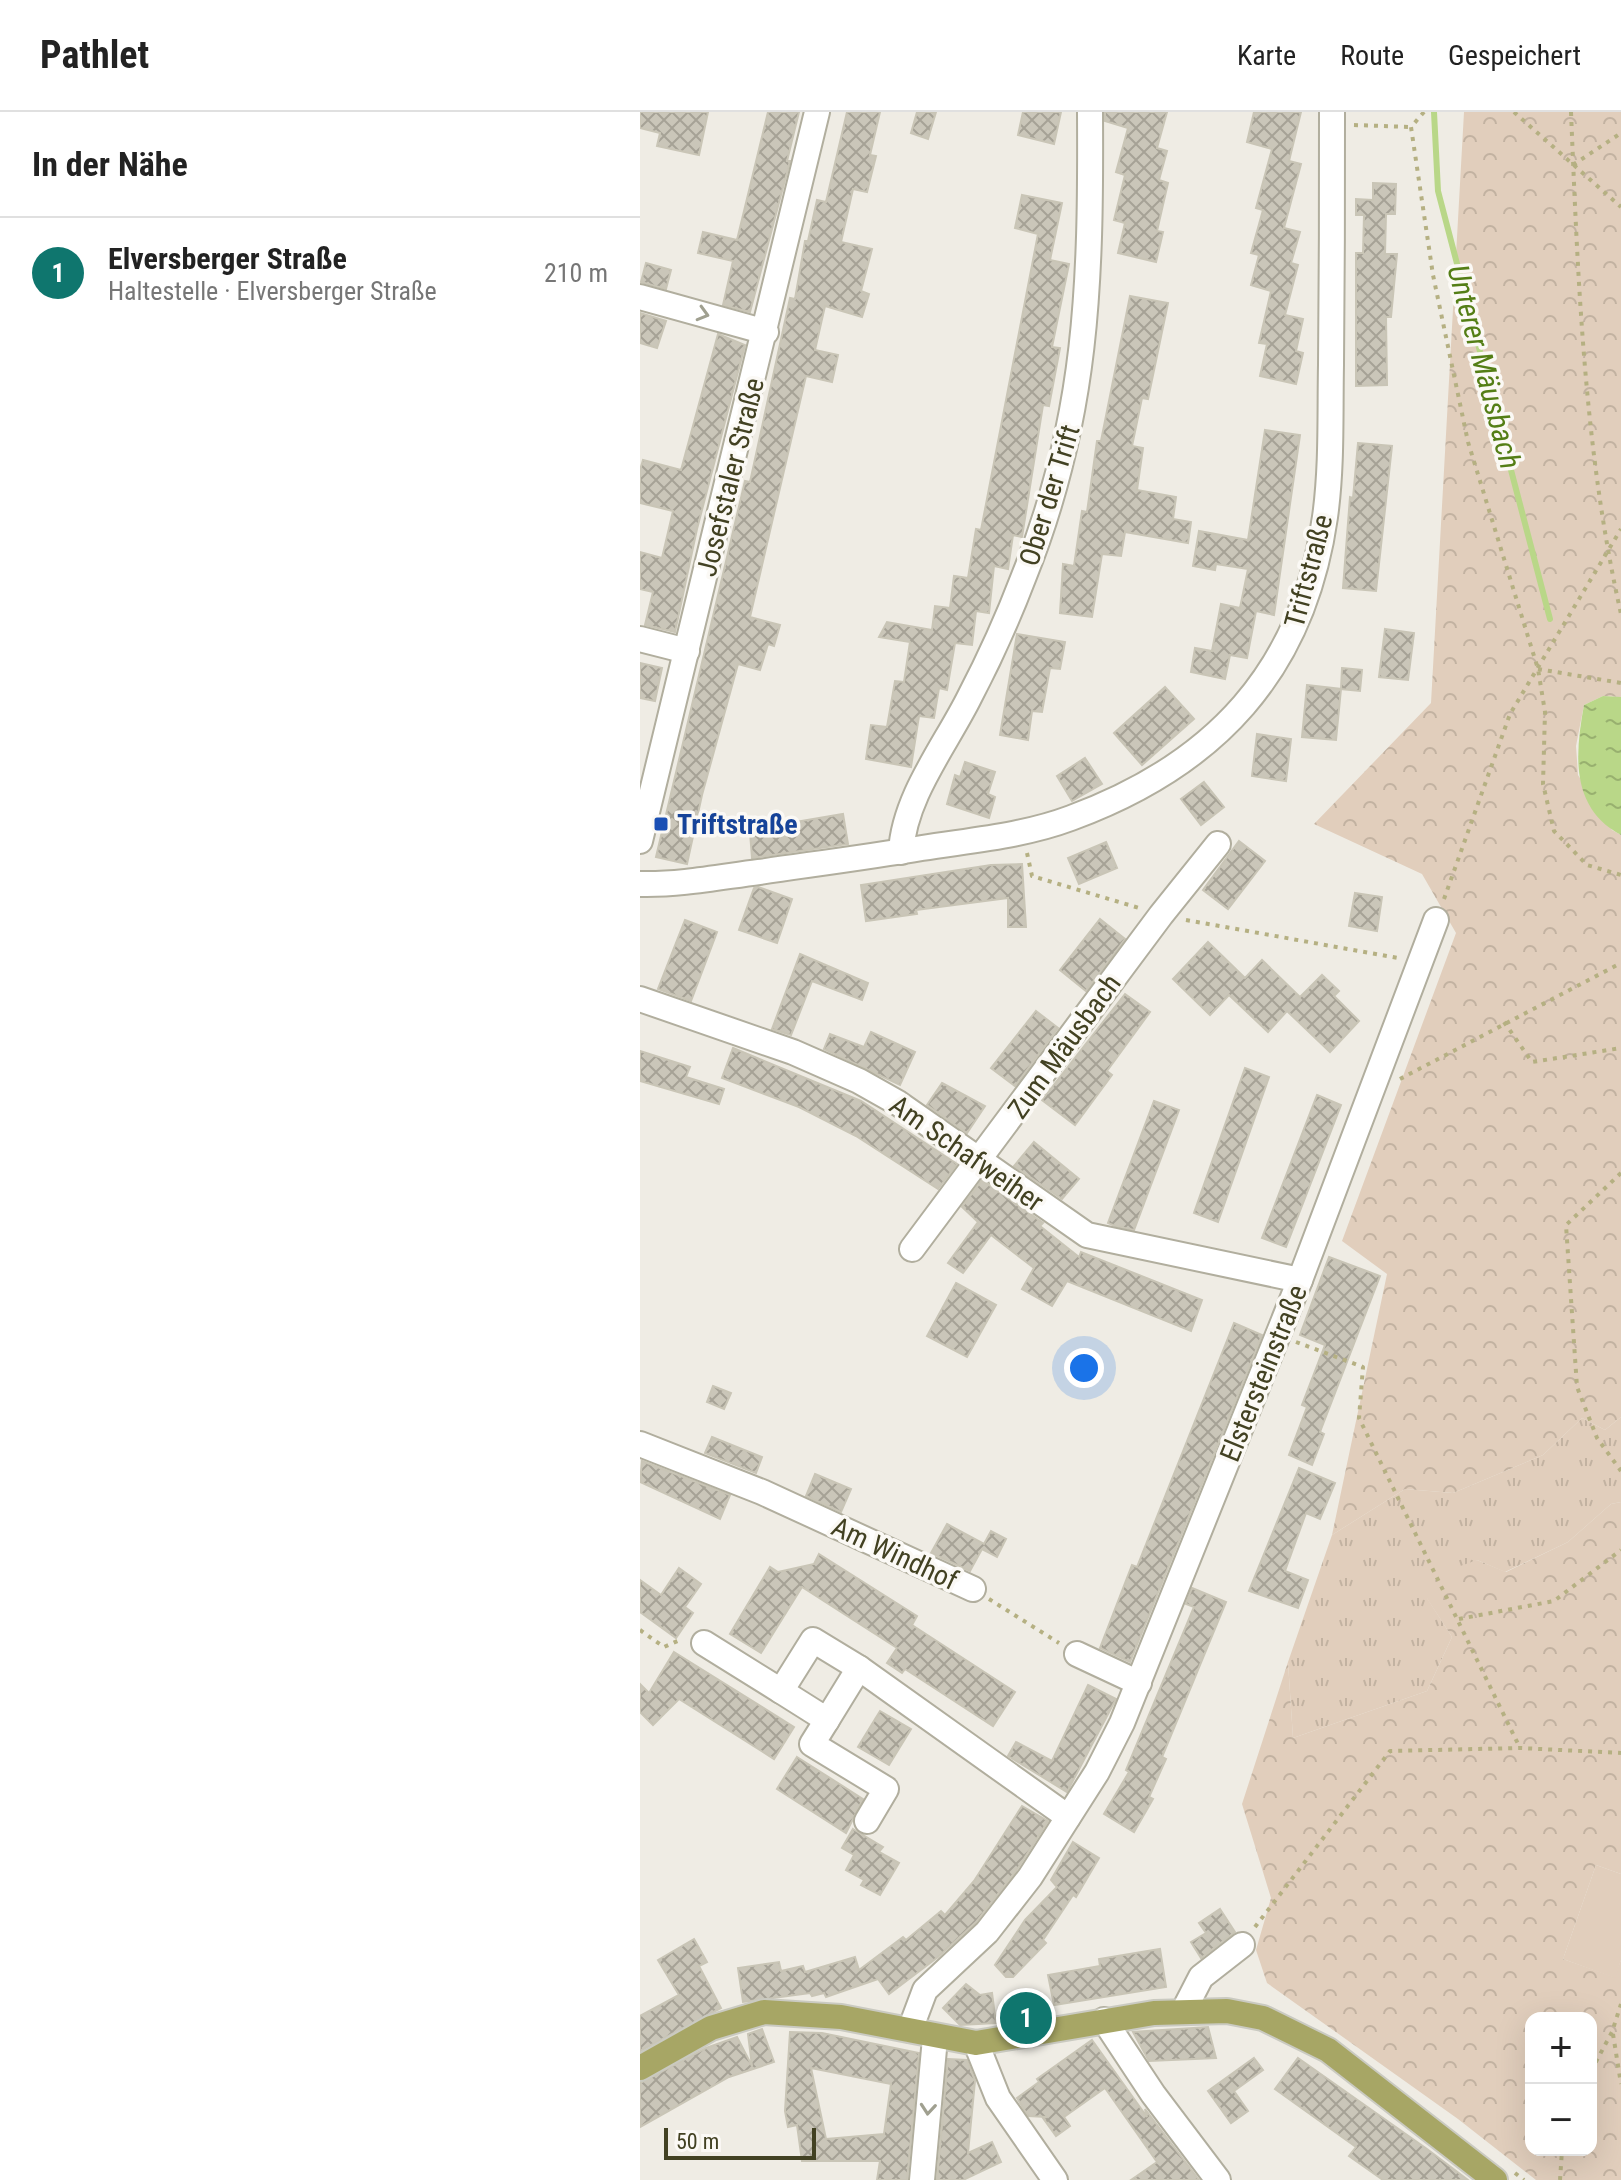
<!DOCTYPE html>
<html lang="de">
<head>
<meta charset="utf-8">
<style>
  :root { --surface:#fff; --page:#f2f2f2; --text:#222; --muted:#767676; --line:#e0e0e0; --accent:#0f766e }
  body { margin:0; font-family:"Roboto Condensed",sans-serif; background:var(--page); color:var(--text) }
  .controls { position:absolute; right:24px; bottom:24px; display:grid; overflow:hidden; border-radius:16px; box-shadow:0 8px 32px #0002 }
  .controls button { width:72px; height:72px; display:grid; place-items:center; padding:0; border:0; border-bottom:2px solid var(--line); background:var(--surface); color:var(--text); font:40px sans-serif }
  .scale { position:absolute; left:24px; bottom:20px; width:152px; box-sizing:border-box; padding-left:8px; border:4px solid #424122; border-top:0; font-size:22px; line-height:28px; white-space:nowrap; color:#424122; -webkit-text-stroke:6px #fbf9f5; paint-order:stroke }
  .you { position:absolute; left:444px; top:1256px; width:28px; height:28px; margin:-20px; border:6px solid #fff; border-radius:50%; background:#1a73e8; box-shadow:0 0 0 12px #1a73e833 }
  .badge { display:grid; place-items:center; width:52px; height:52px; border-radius:50%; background:var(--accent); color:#fff; font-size:26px; font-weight:700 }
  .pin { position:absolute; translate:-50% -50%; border:4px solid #fff; box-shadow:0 2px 8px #0006 }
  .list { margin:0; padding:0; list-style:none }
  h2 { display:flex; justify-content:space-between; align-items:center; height:104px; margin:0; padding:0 32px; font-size:34px }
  h2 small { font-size:26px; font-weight:400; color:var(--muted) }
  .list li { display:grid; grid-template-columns:52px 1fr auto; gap:24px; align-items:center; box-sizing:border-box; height:112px; padding:0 32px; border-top:2px solid var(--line) }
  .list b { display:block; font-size:30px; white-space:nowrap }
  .list p { margin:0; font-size:26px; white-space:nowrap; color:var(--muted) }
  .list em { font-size:26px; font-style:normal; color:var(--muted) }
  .map { position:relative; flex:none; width:981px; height:2068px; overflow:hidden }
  header { display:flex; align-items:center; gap:48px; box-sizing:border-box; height:112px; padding:0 40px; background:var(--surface); border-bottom:2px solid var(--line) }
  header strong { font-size:38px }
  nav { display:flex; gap:44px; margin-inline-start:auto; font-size:28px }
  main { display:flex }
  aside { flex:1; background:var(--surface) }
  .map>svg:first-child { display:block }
</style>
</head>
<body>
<header>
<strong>Pathlet</strong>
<nav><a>Karte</a><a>Route</a><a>Gespeichert</a></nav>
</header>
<main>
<aside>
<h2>In der Nähe<small></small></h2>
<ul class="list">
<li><span class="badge">1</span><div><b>Elversberger Straße</b><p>Haltestelle · Elversberger Straße</p></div><em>210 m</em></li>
</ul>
</aside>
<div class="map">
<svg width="981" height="2068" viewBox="0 0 981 2068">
  <defs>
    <pattern id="grass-tufts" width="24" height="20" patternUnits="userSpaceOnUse" patternTransform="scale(2)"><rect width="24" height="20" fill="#e1cebc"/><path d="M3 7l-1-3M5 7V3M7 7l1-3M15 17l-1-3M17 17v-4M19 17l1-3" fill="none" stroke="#c2b2a1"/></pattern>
    <pattern id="forest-crowns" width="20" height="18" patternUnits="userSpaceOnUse" patternTransform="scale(2)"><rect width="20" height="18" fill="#e1cebc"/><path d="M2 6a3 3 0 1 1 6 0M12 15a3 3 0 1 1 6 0" fill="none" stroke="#c2b2a1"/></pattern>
    <pattern id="water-ripples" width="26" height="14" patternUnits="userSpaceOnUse" patternTransform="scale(2)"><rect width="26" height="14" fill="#b9d788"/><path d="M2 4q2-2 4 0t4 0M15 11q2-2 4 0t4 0" fill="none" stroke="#98b06f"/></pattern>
    <pattern id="building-cross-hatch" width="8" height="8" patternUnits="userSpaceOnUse" patternTransform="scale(2)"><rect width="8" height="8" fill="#cac6b9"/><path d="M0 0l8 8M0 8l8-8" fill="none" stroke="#a6a296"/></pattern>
  </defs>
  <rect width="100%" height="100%" fill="#efece4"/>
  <polygon fill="url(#grass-tufts)" points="981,1305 981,1390 971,1392 928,1430 865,1460 837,1448 787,1486 812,1525 787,1579 653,1626 648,1550 692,1423 765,1377 813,1381 903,1343 942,1306 965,1318"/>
  <g fill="url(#forest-crowns)" fill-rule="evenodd">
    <polygon points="824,0 981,0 981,585 963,584 944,593 936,634 938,663 972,718 981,723 981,1305 965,1318 942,1306 903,1343 813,1381 765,1377 692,1423 747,1162 702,1129 816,821 782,762 674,712 791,591"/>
    <path d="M981,1390V1762L956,1753L923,1847L974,1865L981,1848V2068H896L818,2007L627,1871L616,1838L631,1786L602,1692L648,1550L653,1626L787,1579L812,1525L786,1485L801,1461L837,1448L866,1460L928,1430L971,1392ZM891,1906H951V2038H891Z"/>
  </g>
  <polygon fill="#e1cebc" points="956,1753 981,1762 981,1848 975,1866 923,1847"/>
  <path fill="url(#water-ripples)" d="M963,584L981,585V723C930,696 935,642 944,593Z"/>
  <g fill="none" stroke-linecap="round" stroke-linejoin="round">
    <polyline stroke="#b9d788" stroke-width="6" points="794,0 798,79 910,507"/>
  </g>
  <g fill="url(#building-cross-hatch)" stroke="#c9c5b6" stroke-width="2" fill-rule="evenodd">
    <polygon points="0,0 68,0 59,43 17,34 20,21 0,16"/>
    <polygon points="128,0 159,0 147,49 150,49 110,200 83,193 93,149 58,141 63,120 97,128"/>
    <polygon points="207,0 240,0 230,43 236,44 227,80 213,77 201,130 232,137 221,179 229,182 222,205 185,194 175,238 198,243 192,270 166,264 110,505 140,513 134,534 128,532 120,558 98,552 62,683 47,752 16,745 105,369 110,370 150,186 155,187 165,129 168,129 177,88 186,90"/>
    <polygon points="277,0 296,0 288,27 271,21"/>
    <polygon points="383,0 421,0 414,32 378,23"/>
    <polygon points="465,0 527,0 517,36 527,39 519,68 528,71 517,119 523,120 516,150 478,141 485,111 474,108 485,63 476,60 488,16 465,9"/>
    <polygon points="614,0 661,0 649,49 661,52 644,116 660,120 651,151 658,153 645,203 663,207 656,239 663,241 656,272 620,264 627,232 619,231 631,179 611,173 619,143 611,141 623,98 616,96 632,37 607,30"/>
    <polygon points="733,71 756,72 755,102 746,102 745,142 757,142 751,205 746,205 747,273 716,274 716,141 723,141 724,103 716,103 716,87 733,88"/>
    <polygon points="382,83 422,91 410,148 429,152 412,235 420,236 409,294 403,293 382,425 373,423 368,457 354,454 349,501 336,499 332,533 315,531 307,578 299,576 294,606 279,604 271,655 226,647 231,613 247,615 255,569 264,570 270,530 239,525 247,510 292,518 295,494 310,496 314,464 328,466 336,417 341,418 398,122 375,116"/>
    <polygon points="6,151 31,158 26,177 1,170"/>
    <polygon points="490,184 528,191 508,287 502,286 492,334 503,336 497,378 536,385 533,407 551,410 548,431 485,420 481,444 462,442 452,505 420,501 423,452 434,454 442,399 447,400 457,329 461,329"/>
    <polygon points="0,201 26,209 17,236 0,231"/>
    <polygon points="78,222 105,233 57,417 35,520 5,513 13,480 0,477 0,440 22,446 33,399 0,391 0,358 3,348 41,358"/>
    <polygon points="625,318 660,323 634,503 616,499 607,546 590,543 585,567 551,560 555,536 572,539 581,492 600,496 608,457 576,452 575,458 553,454 559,419 608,428"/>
    <polygon points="718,331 752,334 736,479 703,476 710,385 713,386"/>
    <polygon points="745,517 774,521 768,568 739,565"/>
    <polygon points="377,522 425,530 420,557 410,556 402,600 392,599 388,628 360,623"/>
    <polygon points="0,551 22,556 15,589 0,586"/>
    <polygon points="702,556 722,558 720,579 701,577"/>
    <polygon points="667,573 701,577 696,628 662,625"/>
    <polygon points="525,575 554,607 502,653 474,621"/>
    <polygon points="617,622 651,627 646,669 612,664"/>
    <polygon points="445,646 462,672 432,689 417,664"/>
    <polygon points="325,650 355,660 348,682 355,685 349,706 307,692 315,663 320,665"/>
    <polygon points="564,670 584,695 561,713 541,687"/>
    <polygon points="203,702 208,732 112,746 110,720 149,716 149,711"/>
    <polygon points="599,729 625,749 588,797 563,778"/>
    <polygon points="466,730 477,756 439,772 428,746"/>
    <polygon points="382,752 386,815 368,815 368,786 276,798 277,802 226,809 221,773 351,753"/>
    <polygon points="118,775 152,787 137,831 99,818 114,776"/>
    <polygon points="715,781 742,785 737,819 709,814"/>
    <polygon points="460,807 485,827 446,879 420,858"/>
    <polygon points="45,808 77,820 51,889 18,877"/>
    <polygon points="568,830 605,866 622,848 660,885 682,863 699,879 694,884 719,909 690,940 647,899 628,920 589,883 570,903 533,867"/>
    <polygon points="160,842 228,871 222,888 172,869 151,923 132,917"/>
    <polygon points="485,882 510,900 467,959 472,963 435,1013 402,988"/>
    <polygon points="396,899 418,916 375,974 351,956"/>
    <polygon points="231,920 275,940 260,973 184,937 190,922 224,935"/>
    <polygon points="93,936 221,989 317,1052 298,1077 216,1024 159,995 82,966"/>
    <polygon points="0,939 50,955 46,965 84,977 79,992 0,969"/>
    <polygon points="605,956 629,965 578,1110 554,1101"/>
    <polygon points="302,971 345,994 327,1021 287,993"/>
    <polygon points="677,983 701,993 646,1135 622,1126"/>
    <polygon points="514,989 539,998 494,1118 475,1114 468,1111"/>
    <polygon points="394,1030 439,1067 422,1087 374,1054"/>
    <polygon points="342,1068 403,1111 400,1114 439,1145 441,1140 562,1188 551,1219 427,1169 412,1194 382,1177 394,1156 351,1123 323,1161 308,1151 338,1110 322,1095"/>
    <polygon points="689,1145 740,1164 680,1320 684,1322 672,1353 649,1343 667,1295 662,1293 685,1233 660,1223"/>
    <polygon points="316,1171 356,1193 327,1245 287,1224"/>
    <polygon points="594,1211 622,1223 490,1550 460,1536 492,1453 497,1455"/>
    <polygon points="73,1274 91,1281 84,1297 67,1290"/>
    <polygon points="72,1325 122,1345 116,1361 65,1341"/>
    <polygon points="2,1349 90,1383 80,1407 0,1370"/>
    <polygon points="659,1356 695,1371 680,1407 666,1401 645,1459 668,1468 658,1496 609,1479"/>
    <polygon points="175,1362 211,1377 201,1400 166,1384"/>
    <polygon points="307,1412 344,1432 351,1419 366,1427 357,1445 342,1437 330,1459 291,1441"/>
    <polygon points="179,1442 277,1504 272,1513 375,1580 353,1614 265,1557 262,1561 247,1551 257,1536 162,1475 121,1541 90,1522 130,1455 138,1460 174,1452"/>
    <polygon points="39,1456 61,1472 45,1495 53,1501 36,1526 0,1500 0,1468 21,1483"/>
    <polygon points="552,1476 586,1490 522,1645 526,1647 509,1685 513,1687 494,1720 464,1702 489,1660 486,1658 554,1495 546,1492"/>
    <polygon points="34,1540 154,1615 134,1647 39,1587 13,1613 0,1600 0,1572 9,1581"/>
    <polygon points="448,1573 476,1587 427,1680 368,1644 376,1630 412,1649"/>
    <polygon points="240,1599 271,1617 249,1653 218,1635"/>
    <polygon points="157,1645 223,1687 206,1721 137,1677"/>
    <polygon points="382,1694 408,1709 378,1756 336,1810 298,1845 249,1882 238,1867 186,1885 184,1881 172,1884 170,1881 103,1890 98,1856 139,1850 141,1859 163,1854 165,1860 215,1845 219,1858 263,1825 266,1828 301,1799 305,1803 334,1769"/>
    <polygon points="213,1717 243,1735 239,1740 259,1751 240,1783 221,1773 224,1768 206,1758 214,1743 202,1736"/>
    <polygon points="433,1730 459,1746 436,1785 433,1783 403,1828 406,1831 373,1865 366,1865 355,1853 385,1808 417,1775 411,1768"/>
    <polygon points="580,1797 595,1820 561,1846 551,1830 566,1821 559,1811"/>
    <polygon points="54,1827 67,1850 59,1854 81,1896 0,1939 0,1904 39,1883 18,1848"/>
    <polygon points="520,1837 526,1875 414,1893 408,1863 460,1854 459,1847"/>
    <polygon points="326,1872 340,1883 352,1881 356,1911 320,1913 303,1896"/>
    <polygon points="568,1915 576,1946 509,1949 493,1920"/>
    <polygon points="122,1917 134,1950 89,1965 0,2015 0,1971 66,1936 97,1925 112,1954 108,1922"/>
    <path d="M150,1920L182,1921L279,1941L267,2068H237L240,2049H162L157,2013L148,2015L145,1999ZM171,1956L251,1972L244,2022L186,2027Z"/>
    <polygon points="452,1928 507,2005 505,1997 559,2068 491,2068 517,2050 465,1976 424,2005 430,2014 416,2024 403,2006 407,2005 388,2004 377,1986 399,1970 397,1967"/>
    <polygon points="614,1946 623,1958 594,1979 608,1999 591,2011 568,1979"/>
    <polygon points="658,1946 787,2037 828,2068 743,2068 709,2044 716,2035 635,1977"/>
    <polygon points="308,1947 327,1948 335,1969 328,2041 352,2030 361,2050 323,2068 297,2068"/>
  </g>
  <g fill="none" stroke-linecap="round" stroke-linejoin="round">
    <defs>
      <g id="minor">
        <polyline points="0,185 126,220"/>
        <polyline points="0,527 47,539"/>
        <polyline points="0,729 177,0"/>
        <path d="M261,740C264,685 305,634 329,586C350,546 368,506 384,464C448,305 451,169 450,0"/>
        <path d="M0,772C40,773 80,765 119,760C174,752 228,745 282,736C332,728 383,724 431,706C575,653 663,559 685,405C692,355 690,303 691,253C692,169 692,84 692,0"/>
        <polyline points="0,887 153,940 219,969 258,991 447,1123 660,1168"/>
        <polyline points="272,1137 521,803 578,732"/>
        <polyline points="0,1332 122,1380 333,1477"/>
        <polyline points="64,1531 141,1579 173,1528 219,1556 428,1705"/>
        <polyline points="437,1542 499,1571"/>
        <polyline points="141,1579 187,1608 219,1556"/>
        <polyline points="187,1608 172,1632 246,1677 227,1709"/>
        <polyline points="544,1898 561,1865 602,1833"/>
        <polyline points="464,1908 513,1982 578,2068"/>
        <polyline points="270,1918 285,1878 347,1820 390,1765 457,1660 482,1611 660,1168 796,808"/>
        <polyline points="336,1931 358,1986 415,2068"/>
        <polyline points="282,2068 295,1926"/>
      </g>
      <polyline id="major" points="0,1956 71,1916 124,1900 201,1905 336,1931 514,1901 587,1899 623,1906 688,1938 855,2068"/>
    </defs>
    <use href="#minor" stroke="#b1ae9e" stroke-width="28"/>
    <use href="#major" stroke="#cacac1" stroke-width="28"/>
    <g stroke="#b5b082" stroke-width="4" stroke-dasharray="4 6" stroke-linecap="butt">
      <polyline points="784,0 771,15 793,163 828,330 898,557 905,600 903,672 914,719 947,753 981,763"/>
      <polyline points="874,0 981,95"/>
      <path d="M931,0C938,168 944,338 981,502"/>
      <polyline points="714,13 771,15"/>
      <polyline points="933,53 981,21"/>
      <polyline points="898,557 981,571"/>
      <polyline points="387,741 392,764 499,796"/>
      <polyline points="804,787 870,602 981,417"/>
      <polyline points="546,808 758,846"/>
      <polyline points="864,910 892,950 981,936"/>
      <polyline points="760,967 981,851"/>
      <polyline points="981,1061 926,1113 937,1275 957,1326 981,1359"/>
      <polyline points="656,1230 723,1255 719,1306 880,1636"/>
      <polyline points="349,1487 419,1531"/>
      <polyline points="819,1507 914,1489 981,1438"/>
      <polyline points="0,1518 24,1535 42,1527"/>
      <polyline points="615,1815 750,1639 880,1636 981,1641"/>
      <polyline points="973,1922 981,1972"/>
      <polyline points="951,1959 972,1920 981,1892"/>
      <polyline points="875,2061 884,2068"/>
      <polyline points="920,2068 922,2038"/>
    </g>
    <use href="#minor" stroke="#fff" stroke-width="24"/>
    <use href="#major" stroke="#a7a665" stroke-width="24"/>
  </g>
  <defs><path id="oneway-chevron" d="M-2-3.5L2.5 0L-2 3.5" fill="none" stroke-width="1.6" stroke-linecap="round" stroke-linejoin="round" transform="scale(2)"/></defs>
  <g stroke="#a0a090">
    <use href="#oneway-chevron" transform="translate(63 202) rotate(16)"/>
    <use href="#oneway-chevron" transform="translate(288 1997) rotate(95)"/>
  </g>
  <rect fill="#1a4fb4" stroke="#fbf9f5" stroke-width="3" x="13" y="704" width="16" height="16" rx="4"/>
  <g text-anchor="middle" stroke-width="7" stroke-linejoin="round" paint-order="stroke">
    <g font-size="28" fill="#424122" stroke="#fbf9f5">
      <text transform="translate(90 365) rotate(-76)" y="10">Josefstaler Straße</text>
      <text transform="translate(409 383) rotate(-73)" y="10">Ober der Trift</text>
      <text transform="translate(668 459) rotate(-75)" y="10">Triftstraße</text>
      <text transform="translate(424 934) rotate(-54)" y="10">Zum Mäusbach</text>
      <text transform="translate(327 1041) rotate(35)" y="10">Am Schafweiher</text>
      <text transform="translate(623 1261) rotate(-68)" y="10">Elstersteinstraße</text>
      <text transform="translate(255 1441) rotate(25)" y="10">Am Windhof</text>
    </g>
    <g font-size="28" font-weight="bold" fill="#164399" stroke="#fbf9f5" text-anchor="start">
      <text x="37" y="722">Triftstraße</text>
    </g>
    <g font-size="30" font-style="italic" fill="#547e16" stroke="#fbf9f5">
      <text transform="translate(844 255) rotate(75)" y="10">Unterer Mäusbach</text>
    </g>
  </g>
</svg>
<div class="controls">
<button>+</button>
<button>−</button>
</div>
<div class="scale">50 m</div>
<div class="you"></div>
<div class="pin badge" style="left:386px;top:1906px">1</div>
</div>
</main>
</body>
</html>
